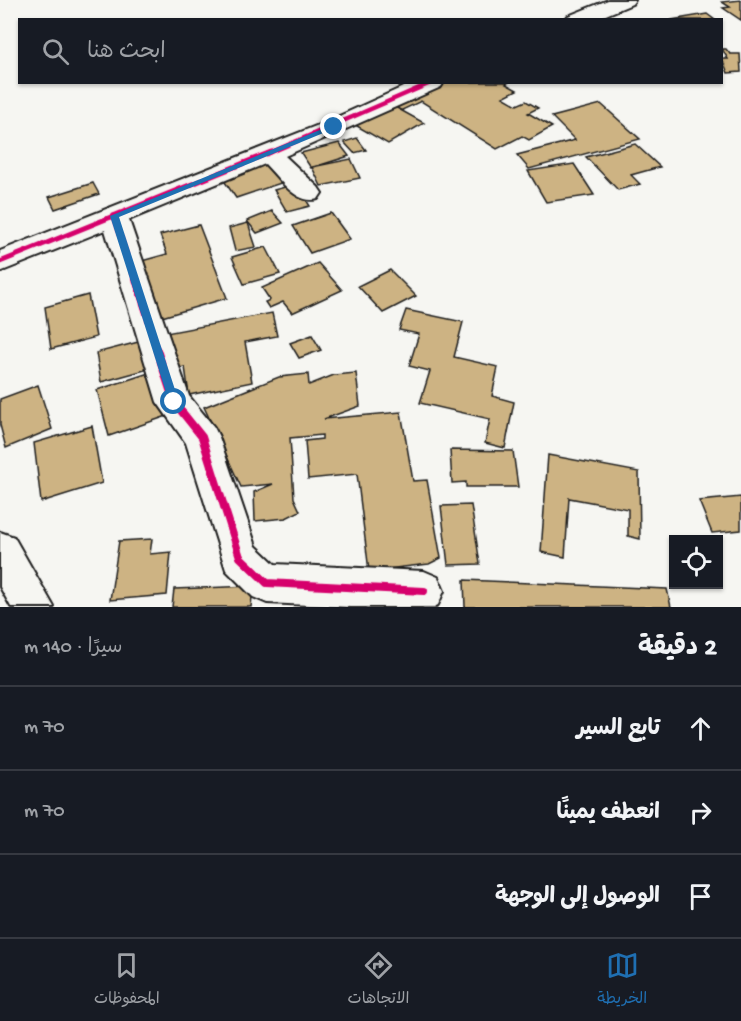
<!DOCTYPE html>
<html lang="ar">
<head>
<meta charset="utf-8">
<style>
  :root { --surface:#171b24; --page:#20242c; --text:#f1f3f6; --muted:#9ea1a6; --line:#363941; --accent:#1f6fb2 }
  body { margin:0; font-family:"Gochi Hand","Playpen Sans Arabic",sans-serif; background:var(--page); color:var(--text); direction:rtl }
  .controls { position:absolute; right:18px; bottom:18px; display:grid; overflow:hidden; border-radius:0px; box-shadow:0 2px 4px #0004 }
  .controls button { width:54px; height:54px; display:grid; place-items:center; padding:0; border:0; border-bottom:2px solid var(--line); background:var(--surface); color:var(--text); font:30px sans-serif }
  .stop { position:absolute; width:18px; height:18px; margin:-14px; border:4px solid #1f6fb2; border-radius:50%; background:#fff }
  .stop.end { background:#1f6fb2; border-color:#fff; box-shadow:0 2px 6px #0008 }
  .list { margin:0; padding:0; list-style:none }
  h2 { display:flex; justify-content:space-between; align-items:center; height:78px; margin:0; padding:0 24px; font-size:26px }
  h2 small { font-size:20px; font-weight:400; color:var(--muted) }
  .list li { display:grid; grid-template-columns:39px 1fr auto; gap:18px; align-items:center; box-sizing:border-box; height:84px; padding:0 24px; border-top:2px solid var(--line) }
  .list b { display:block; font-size:22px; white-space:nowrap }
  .list em { font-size:20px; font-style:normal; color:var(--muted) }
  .icon { flex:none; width:33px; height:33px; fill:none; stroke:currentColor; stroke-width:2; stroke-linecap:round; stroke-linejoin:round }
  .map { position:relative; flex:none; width:741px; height:607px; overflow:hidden; direction:ltr }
  .search { position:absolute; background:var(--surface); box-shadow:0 2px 4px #0004; left:18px; right:18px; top:18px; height:66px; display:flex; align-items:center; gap:15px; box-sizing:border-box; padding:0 21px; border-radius:0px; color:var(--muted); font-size:22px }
  .sheet { height:330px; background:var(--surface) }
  nav { display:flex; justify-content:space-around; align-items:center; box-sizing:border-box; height:84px; border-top:2px solid var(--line); background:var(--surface); font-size:16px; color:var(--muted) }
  nav a { display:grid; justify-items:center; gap:3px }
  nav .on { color:var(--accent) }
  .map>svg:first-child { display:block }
</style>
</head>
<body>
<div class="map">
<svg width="741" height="607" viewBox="0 0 741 607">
  <rect width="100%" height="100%" fill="#f6f6f2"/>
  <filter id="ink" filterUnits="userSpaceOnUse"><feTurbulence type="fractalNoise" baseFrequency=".0167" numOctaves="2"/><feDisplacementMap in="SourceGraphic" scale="12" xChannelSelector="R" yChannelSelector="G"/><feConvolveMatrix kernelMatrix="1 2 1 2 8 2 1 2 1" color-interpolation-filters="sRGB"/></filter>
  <g filter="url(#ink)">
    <g fill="#cdb383" stroke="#1c1c1c" stroke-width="1.5">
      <polygon points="741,0 741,20 723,8 730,7 722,2"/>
      <polygon points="707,14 715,20 671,20"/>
      <polygon points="722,49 726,49 730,54 740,54 741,72 728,73 722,59 728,59"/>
      <polygon points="430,82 509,82 506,84 517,90 503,97 517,105 526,101 538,108 528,113 552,127 529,140 522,136 497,149 421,101 398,112 385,104"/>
      <polygon points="386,102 424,123 388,144 350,122"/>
      <polygon points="601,104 640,139 529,169 517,155 575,140 552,117"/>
      <polygon points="357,138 366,150 354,153 344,142"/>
      <polygon points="339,143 349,156 311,168 301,153"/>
      <polygon points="635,144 660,167 631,175 640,184 618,190 586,157"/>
      <polygon points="268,157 293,179 236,198 218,172"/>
      <polygon points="351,159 360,178 321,186 312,167"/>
      <polygon points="574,164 594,195 546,202 528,171"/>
      <polygon points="93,183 99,194 55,209 49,197"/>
      <polygon points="296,184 310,206 287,212 274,190"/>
      <polygon points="272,211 283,223 257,233 247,221"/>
      <polygon points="331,213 350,239 310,253 293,226"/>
      <polygon points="248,223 256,247 235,251 229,228"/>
      <polygon points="199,225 227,298 155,319 138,262 167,254 160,235"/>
      <polygon points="266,247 280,274 244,284 232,257"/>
      <polygon points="318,263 342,290 292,313 283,302 269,308 265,302 270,300 262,288"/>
      <polygon points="390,270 416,296 383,313 358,286"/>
      <polygon points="88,295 96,337 51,349 45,307"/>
      <polygon points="406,310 463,322 454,357 498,367 492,396 514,402 505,448 485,443 490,419 420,403 430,371 409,366 419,334 399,330"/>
      <polygon points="272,313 277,336 245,342 252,382 189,395 185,367 170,370 166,333"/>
      <polygon points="312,335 321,350 299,358 290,343"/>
      <polygon points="150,339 156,367 101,382 96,353"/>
      <polygon points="155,371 170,415 109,436 97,390"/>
      <polygon points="356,373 360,406 324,419 401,412 413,481 427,480 441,558 429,564 369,571 357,474 308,479 305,441 322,439 322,435 290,438 294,498 300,511 286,518 255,521 254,492 273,484 241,487 204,407 279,377 308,374 309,385 334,375"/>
      <polygon points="38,385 52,429 6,448 0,425 0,399"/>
      <polygon points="92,426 102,483 41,502 34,443"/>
      <polygon points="450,450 513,451 518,487 466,487 466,482 452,483"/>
      <polygon points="548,455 639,472 640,539 628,536 628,509 569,498 565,557 541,552"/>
      <polygon points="741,497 741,530 712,533 699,501"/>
      <polygon points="471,505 480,564 448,565 441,506"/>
      <polygon points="152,539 150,554 171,552 167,595 110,600 119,541"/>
      <polygon points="464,580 667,589 671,607 465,607"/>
      <polygon points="253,586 251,607 172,607 174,589"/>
    </g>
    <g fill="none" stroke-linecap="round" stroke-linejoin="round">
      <defs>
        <g id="street">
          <polygon points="608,0 635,0 632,4 594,20 565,20 568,16"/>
          <path d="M414,82H444L441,87L285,156L318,187L322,193L318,199C296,205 280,179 265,164L129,220L189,396L214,427L219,437L256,546L275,564L424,571L438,577L444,591L438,605L434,607H350L267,603L253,597L226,570L186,443L157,402L105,230L0,272V251L326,122Z"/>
          <polygon points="0,532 14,537 54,607 11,607 0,587"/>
        </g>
      </defs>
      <use href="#street" stroke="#1c1c1c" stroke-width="4"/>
      <use href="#street" fill="#f6f6f2" fill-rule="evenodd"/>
      <defs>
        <polyline id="cycleway-far2" points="267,154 433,82"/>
        <g id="cycleway-far1">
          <polyline points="114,216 158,352"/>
          <polyline points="0,262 271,152"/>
        </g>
        <polyline id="cycleway" points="157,350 174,402 202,437 240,557 267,583 424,591"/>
      </defs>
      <use href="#cycleway-far2" stroke="#f6f6f2" stroke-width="8"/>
      <use href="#cycleway-far1" stroke="#f6f6f2" stroke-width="9"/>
      <use href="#cycleway" stroke="#f6f6f2" stroke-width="11"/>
      <use href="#cycleway-far2" stroke="#d6006c" stroke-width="4.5"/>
      <use href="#cycleway-far1" stroke="#d6006c" stroke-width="5"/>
      <use href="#cycleway" stroke="#d6006c" stroke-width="8"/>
    </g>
  </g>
  <polygon fill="#1f6fb2" points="332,125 338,127 119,217 179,402 178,405 170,405 110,216"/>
</svg>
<div class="controls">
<button><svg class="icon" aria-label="locate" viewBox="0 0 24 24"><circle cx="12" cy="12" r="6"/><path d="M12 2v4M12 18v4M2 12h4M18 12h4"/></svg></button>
</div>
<div class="stop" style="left:174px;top:402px"></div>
<div class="stop end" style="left:334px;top:127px"></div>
<div class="search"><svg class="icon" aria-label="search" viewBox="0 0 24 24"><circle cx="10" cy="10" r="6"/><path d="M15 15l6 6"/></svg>ابحث هنا</div>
</div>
<section class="sheet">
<h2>2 دقيقة<small>سيرًا · 140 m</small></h2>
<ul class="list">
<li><svg class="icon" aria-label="ahead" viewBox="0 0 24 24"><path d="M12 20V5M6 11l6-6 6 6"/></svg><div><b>تابع السير</b></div><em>70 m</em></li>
<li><svg class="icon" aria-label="right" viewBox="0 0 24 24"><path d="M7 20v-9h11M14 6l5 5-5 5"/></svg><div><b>انعطف يمينًا</b></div><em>70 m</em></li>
<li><svg class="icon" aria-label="arrive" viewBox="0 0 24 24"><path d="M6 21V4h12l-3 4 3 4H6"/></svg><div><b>الوصول إلى الوجهة</b></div></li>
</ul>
</section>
<nav>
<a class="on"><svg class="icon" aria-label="map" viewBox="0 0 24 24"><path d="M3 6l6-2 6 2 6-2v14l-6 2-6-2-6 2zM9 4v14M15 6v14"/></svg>الخريطة</a>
<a><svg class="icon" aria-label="directions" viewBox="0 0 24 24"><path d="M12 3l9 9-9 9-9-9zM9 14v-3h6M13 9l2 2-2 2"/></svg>الاتجاهات</a>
<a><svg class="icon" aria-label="saved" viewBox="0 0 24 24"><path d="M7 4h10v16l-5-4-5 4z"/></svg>المحفوظات</a>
</nav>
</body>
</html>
